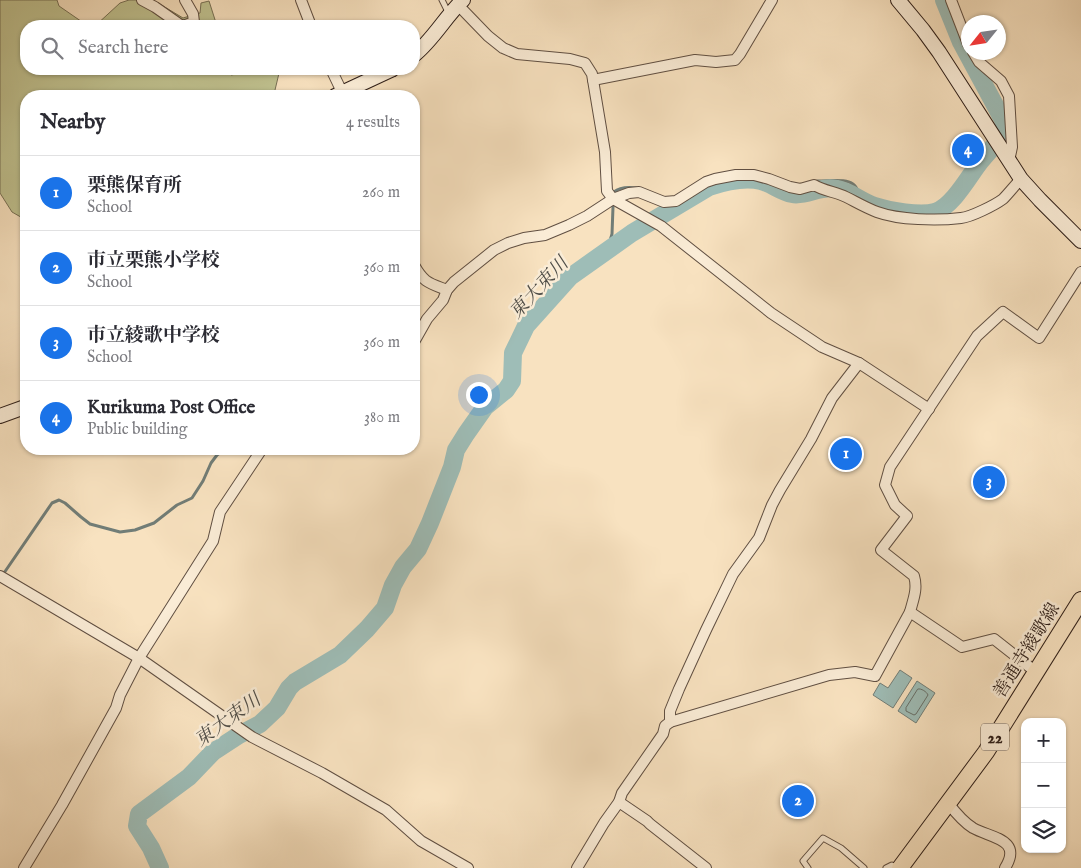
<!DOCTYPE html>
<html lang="en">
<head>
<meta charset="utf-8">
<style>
  :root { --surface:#fff; --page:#f7f7f7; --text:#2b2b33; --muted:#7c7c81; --line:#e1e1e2; --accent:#1a73e8 }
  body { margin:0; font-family:"IM FELL English","Noto Serif JP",serif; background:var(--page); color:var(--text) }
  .controls { position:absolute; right:15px; bottom:15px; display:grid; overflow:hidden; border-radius:10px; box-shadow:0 1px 4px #0004 }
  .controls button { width:45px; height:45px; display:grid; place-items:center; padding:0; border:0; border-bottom:1px solid var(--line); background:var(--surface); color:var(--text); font:25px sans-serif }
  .compass { position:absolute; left:961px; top:15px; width:45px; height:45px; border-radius:50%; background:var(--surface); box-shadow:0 1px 4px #0004; rotate:240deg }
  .you { position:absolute; left:478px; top:394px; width:18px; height:18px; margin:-12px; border:4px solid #fff; border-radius:50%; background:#1a73e8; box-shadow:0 0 0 8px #1a73e833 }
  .badge { display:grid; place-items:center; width:32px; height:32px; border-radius:50%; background:var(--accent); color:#fff; font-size:16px; font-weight:700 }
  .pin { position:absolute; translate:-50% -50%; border:2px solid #fff; box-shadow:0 1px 5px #0006 }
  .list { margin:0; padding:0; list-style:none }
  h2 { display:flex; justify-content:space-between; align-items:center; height:65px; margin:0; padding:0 20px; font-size:21px }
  h2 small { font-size:16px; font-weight:400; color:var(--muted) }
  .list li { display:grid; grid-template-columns:32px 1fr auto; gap:15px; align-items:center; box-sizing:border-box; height:75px; padding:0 20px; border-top:1px solid var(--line) }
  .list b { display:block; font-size:19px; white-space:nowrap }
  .list p { margin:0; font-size:16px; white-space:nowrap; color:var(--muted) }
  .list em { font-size:16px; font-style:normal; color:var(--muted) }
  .icon { flex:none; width:28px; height:28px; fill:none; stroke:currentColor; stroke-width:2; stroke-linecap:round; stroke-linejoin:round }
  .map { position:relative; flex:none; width:1081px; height:868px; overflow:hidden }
  .search { position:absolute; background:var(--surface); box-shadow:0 1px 4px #0004; left:20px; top:20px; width:400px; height:55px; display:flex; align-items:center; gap:12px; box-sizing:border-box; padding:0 18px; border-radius:20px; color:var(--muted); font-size:19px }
  .panel { position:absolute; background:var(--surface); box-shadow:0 1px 4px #0004; left:20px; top:90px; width:400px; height:365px; border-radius:20px }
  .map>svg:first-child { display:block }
</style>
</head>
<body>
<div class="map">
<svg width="1081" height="868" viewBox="0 0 1081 868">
  <rect width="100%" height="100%" fill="#f8e2c0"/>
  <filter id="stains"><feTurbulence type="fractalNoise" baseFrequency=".004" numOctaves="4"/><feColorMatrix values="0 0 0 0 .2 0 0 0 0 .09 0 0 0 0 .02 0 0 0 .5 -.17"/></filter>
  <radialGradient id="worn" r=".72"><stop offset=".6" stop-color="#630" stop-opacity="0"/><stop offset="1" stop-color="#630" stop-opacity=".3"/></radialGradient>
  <g fill="#c0c290" stroke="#777054">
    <polygon points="0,0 57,0 59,6 88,26 26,26 26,69 229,69 231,75 242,73 244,69 280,69 275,90 272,96 26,96 26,220 12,212 0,193"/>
    <polygon points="129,0 153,0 183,18 200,13 201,3 209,1 217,26 95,26 120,3"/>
  </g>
  <g fill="#9ebdb7" stroke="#717d77">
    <polygon points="900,670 912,678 893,708 873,695 880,683 888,688"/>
    <polygon points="917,681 935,693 916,723 898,711"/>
  </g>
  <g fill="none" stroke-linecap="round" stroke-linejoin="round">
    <path stroke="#666e68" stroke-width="1" d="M918,689C921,688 927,692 928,695L916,714L914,715L906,711V708Z"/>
    <g stroke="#717d77" stroke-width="3">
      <path d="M814,182L818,181C834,181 860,175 858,198"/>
      <path d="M614,192C620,187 628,187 636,188"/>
      <polyline points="607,251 612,234 613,207"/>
      <polyline points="4,573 52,503 59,500 65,503 81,517 90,524 120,532 135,530 154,523 177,505 192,498 203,481 211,463 217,455 225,449"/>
    </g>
    <path stroke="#9ebdb7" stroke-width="18" d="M160,868L151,848L137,826L139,814L189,777L213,752L239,735L260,724L277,708L289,688L295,682L340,655L367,629L385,608L393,585L403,567L418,549L430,523L452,467L456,450L466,434L485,407L506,390L512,381L513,353L526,326L570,277L632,233L709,187C724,182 744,177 761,181C772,184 781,192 792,194C807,197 820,185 837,189C850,191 862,202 875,206C890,211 920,216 935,212C953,206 969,176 980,162C988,152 997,143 1005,133L1003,120L961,42L944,0"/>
    <defs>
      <g id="lane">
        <polyline points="442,0 449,14"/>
        <polyline points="808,868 803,861 823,838 841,848 864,868"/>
        <polyline points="886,868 892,865 896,868"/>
      </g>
      <g id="street">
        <polyline points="142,0 155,7 182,26"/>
        <polyline points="301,0 311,26"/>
        <polyline points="951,0 968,44"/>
        <polyline points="458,5 488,36 503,48 517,54 570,59 585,63 592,74 605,152 607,191 613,199 661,226 771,313 822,347 859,363 929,409"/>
        <polyline points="183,26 194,22 193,14 185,0"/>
        <polyline points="973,52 979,62 1001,81 1009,96 1012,147 1009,161"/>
        <polyline points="331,69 342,92"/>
        <polyline points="593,80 695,60 716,62 735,60 740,54 772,0"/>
        <path d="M414,265C424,283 429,283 447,290"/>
        <path d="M414,342L427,319L443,300L447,290L454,282L494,250L508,243L524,238L545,235L569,225L587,216L613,199L629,193L639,192L664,202L676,201L706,182L715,179L736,175H754L769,179L790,187L800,189L814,185C824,191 836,192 846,197C856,202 866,208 877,212C899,220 937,221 961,218C971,217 995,205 1003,199C1009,193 1015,185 1021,179"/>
        <polyline points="0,576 139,658 252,737 322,773 386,810 421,841 468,868"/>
        <path d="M1036,672L994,639L962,647L910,612C913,600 918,589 914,576L881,550L907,516L895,505L885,485L890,467L977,336L1003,312L1039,338L1081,272"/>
        <polyline points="670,722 829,675 855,672 875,676 910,612"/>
        <polyline points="619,802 647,821 650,824 706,868"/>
        <path d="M948,803C955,812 963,822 973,828C991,838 1023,839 1005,868"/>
        <polyline points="24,868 62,805 116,708 120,695 139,658 213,541 220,512 262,449"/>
        <polyline points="577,868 604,823 619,802 622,793 663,734 665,726 670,722 670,711 679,689 706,630 733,574 759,538 772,505 780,490 811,439 832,398 859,363"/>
      </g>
      <g id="secondary">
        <polyline points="898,0 923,30 939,52 1021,179 1040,200 1081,241"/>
        <path d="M414,55C433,40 445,17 463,0"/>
        <polyline points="335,96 393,69"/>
        <polyline points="0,416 22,408 26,407"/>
      </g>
      <polyline id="primary" points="900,868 986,752 1081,600"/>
    </defs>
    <use href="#lane" stroke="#604f42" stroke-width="7"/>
    <use href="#street" stroke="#604f42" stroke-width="12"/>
    <use href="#secondary" stroke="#2e1e18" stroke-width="16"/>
    <use href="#primary" stroke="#2e1e18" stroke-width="18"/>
    <use href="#lane" stroke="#faecd6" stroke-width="5"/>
    <use href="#street" stroke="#faecd6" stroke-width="10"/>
    <use href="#secondary" stroke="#faecd6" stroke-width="14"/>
    <use href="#primary" stroke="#f8e2c0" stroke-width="16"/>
  </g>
  <g text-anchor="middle" stroke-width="5" stroke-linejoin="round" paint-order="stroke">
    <rect fill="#faecd6" stroke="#6b5c51" stroke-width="1" x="981" y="723.5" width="28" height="27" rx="4"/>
    <g font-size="16" font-weight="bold" fill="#2e1e18">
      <text x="995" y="743">22</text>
    </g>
    <g font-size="18" fill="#2e1e18" stroke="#faecd6">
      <text transform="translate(1026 650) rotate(-58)" y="6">善通寺綾歌線</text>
    </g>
    <g font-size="19" font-style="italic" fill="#504e48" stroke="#faecd6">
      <text transform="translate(538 287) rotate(-47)" y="7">東大束川</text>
      <text transform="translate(227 719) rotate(-36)" y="7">東大束川</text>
    </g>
  </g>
  <rect width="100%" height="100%" filter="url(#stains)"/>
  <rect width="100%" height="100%" fill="url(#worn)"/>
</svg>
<div class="controls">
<button>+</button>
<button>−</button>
<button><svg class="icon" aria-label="layers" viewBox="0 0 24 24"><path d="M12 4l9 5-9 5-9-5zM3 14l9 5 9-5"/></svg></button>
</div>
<svg class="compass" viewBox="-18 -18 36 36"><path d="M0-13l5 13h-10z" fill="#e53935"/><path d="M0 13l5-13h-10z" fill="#7c7c81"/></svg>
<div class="you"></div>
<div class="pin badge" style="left:846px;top:454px">1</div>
<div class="pin badge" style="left:798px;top:801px">2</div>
<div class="pin badge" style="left:989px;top:482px">3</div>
<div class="pin badge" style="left:968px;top:150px">4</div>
<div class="search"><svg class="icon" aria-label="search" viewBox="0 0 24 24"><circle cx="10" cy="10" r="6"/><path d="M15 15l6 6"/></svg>Search here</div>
<section class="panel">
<h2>Nearby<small>4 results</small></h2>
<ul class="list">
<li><span class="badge">1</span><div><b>栗熊保育所</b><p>School</p></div><em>260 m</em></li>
<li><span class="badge">2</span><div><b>市立栗熊小学校</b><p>School</p></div><em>360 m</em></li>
<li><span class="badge">3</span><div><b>市立綾歌中学校</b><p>School</p></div><em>360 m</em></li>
<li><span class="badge">4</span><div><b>Kurikuma Post Office</b><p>Public building</p></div><em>380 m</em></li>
</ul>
</section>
</div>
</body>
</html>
